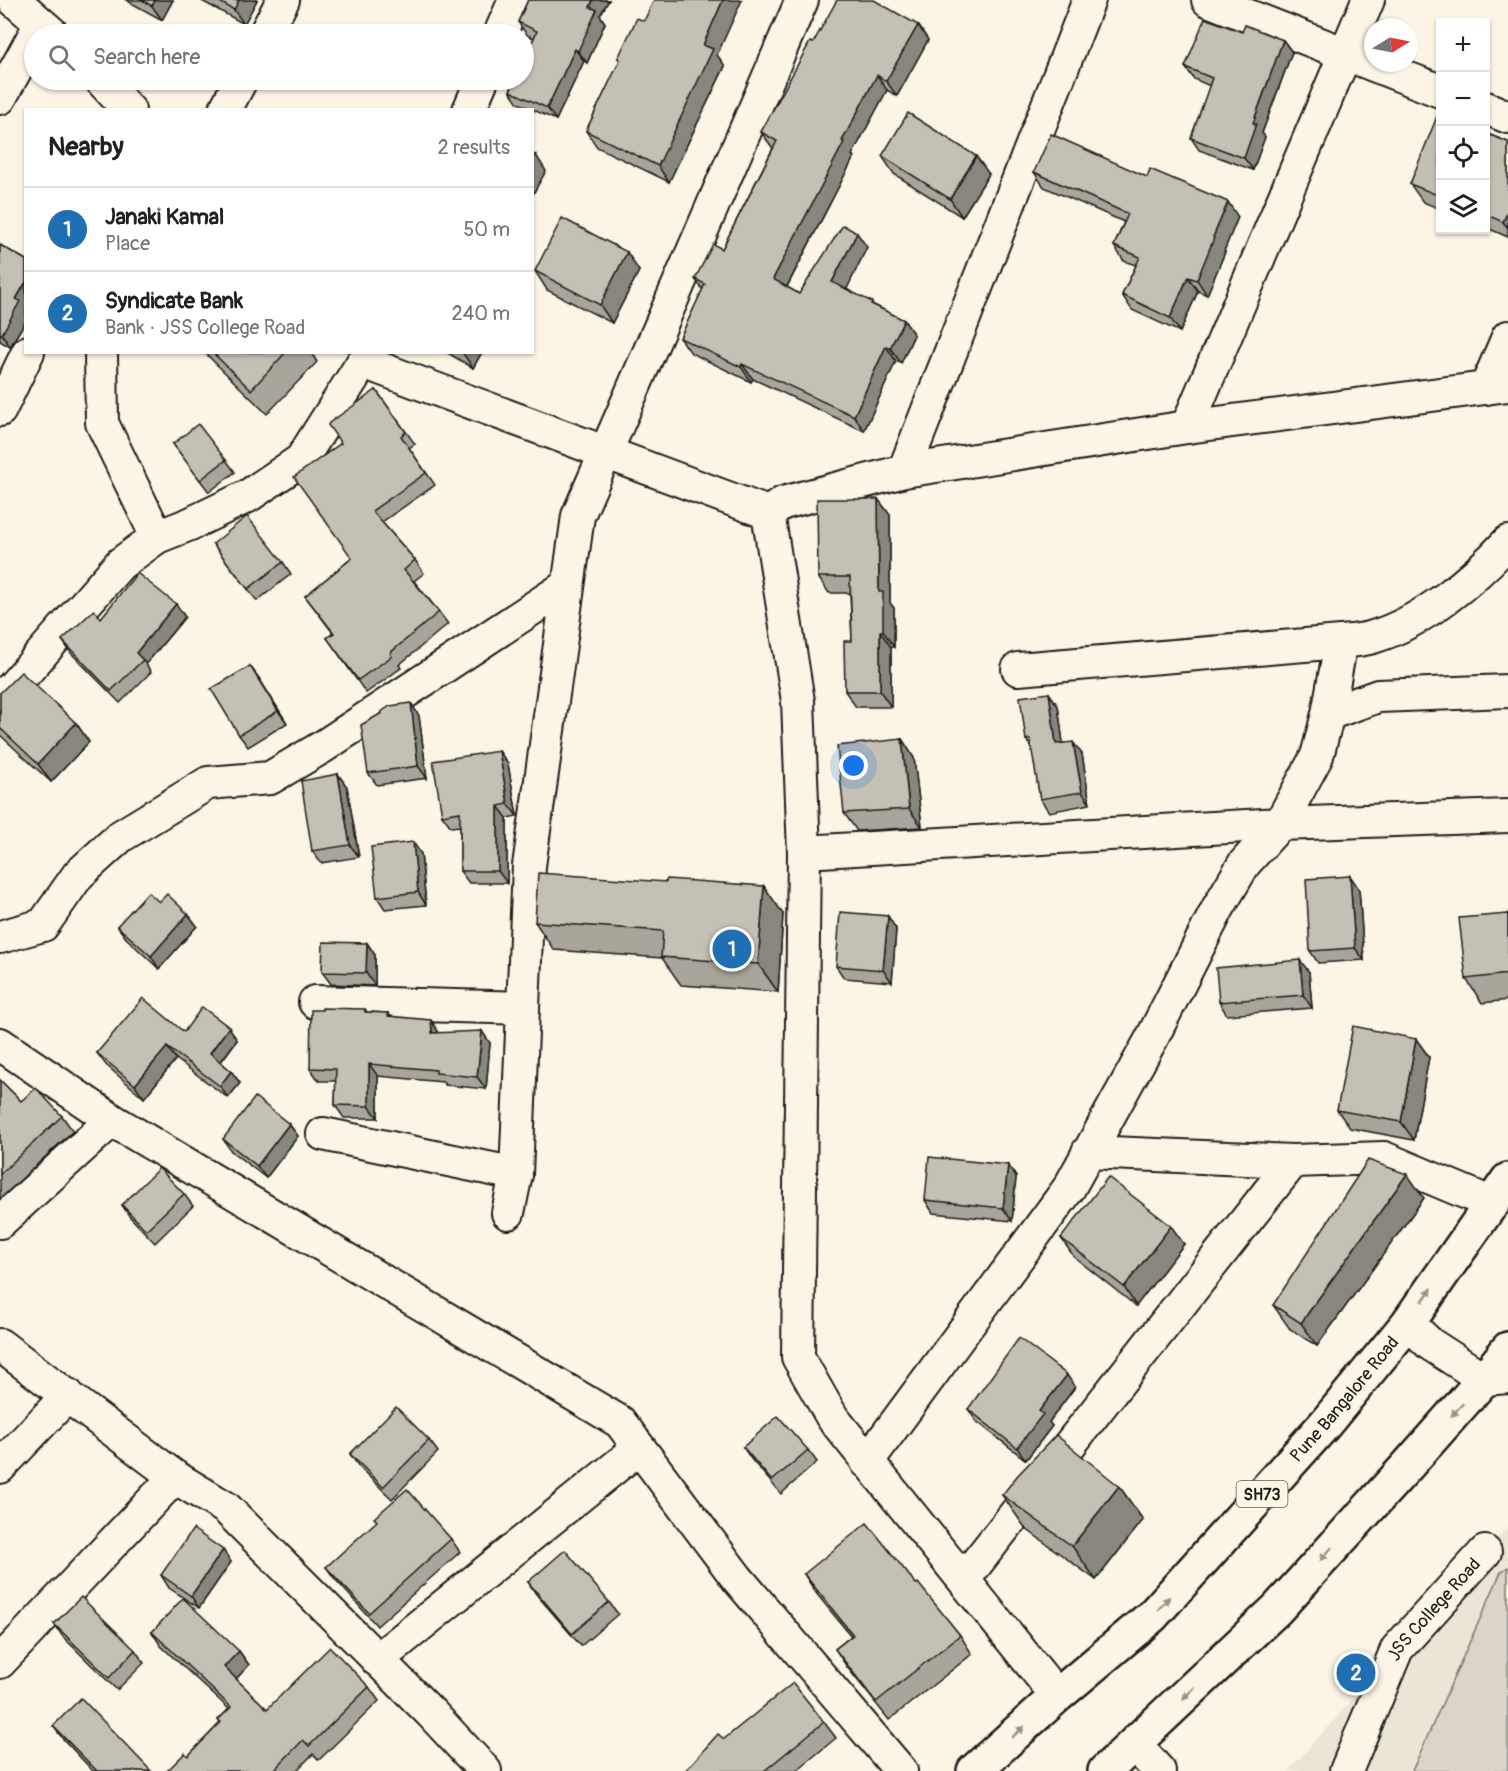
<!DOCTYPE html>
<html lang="en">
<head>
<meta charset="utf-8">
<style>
  :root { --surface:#fff; --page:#f6f6f6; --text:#202124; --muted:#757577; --line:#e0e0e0; --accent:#1f6fb2 }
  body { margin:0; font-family:Pangolin,sans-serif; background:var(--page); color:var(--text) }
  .controls { position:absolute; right:18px; top:18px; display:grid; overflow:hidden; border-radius:0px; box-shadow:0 2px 4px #0004 }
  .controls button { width:54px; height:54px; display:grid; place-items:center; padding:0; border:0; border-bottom:2px solid var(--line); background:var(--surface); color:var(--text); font:30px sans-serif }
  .compass { position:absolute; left:1364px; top:18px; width:54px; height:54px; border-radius:50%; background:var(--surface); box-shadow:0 2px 4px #0004; rotate:80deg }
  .you { position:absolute; left:854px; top:766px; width:21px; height:21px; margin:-15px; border:4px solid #fff; border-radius:50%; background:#1a73e8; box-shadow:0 0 0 9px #1a73e833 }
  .badge { display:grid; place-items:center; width:39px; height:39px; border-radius:50%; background:var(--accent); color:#fff; font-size:20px; font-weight:700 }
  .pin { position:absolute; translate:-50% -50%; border:3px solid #fff; box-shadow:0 2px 6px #0006 }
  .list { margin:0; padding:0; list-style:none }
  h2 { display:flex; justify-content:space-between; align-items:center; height:78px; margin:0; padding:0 24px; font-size:26px }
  h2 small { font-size:20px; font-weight:400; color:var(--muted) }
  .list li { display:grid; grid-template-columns:39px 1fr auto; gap:18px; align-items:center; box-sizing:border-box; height:84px; padding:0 24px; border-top:2px solid var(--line) }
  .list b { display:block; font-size:22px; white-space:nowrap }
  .list p { margin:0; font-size:20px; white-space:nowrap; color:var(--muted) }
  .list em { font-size:20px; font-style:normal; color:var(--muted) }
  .icon { flex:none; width:33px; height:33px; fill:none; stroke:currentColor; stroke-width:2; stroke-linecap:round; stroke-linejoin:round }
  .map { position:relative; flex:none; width:1508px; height:1771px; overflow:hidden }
  .search { position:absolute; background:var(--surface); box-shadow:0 2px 4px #0004; left:24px; top:24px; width:510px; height:66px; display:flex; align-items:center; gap:15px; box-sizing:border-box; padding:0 21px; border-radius:33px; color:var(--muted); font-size:22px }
  .panel { position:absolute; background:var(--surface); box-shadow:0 2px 4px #0004; left:24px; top:108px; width:510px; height:246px; border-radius:0px }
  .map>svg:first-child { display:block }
</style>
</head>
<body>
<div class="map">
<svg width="1508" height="1771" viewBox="0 0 1508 1771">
  <rect width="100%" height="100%" fill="#fcf5e5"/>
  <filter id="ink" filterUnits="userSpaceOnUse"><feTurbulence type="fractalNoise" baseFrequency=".0167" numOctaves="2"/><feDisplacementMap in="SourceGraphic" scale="12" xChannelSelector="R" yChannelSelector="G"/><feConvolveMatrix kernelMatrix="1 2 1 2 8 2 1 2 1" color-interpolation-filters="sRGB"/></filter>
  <g filter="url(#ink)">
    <polygon fill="#ebe5d6" points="1508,1527 1508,1771 1288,1771"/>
    <polygon fill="#dbd5c8" stroke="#7c7872" stroke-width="1.5" points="1508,1567 1508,1771 1412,1771 1501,1572"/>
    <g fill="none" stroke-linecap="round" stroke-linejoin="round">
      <defs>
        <g id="minor">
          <polyline points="14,0 53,34"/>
          <polyline points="1208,0 1440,91"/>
          <polyline points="265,34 283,0"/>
          <polyline points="500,34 515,0"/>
          <polyline points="101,80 129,110"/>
          <polyline points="0,98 34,36"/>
          <polyline points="1486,108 1508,117"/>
          <polyline points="225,110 241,80"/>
          <polyline points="469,110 482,80"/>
          <polyline points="101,352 102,423 157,537"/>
          <polyline points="1486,388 1508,337"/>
          <polyline points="0,410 28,352"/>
          <polyline points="1187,427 1508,385"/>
          <polyline points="904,471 1089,0"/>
          <polyline points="1018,669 1341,642"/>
          <polyline points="0,694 9,691 120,564 157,537 190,524 248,496 301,460 363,362 768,513"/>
          <polyline points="1328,714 1378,696 1508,691"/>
          <polyline points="804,852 1280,824 1508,816"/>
          <polyline points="0,937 43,925 78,875 121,836 208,783 270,778 324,746 568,585"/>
          <polyline points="315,1002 523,1008"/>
          <polyline points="0,1044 112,1120 620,1422 737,1578 901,1771"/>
          <polyline points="323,1134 516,1174"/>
          <polyline points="1088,1152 1293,1161 1384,1158 1493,1204"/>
          <polyline points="508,1213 516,1174 529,866 578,516 802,0"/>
          <polyline points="0,1222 112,1120"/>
          <polyline points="1408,1323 1430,1344 1484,1379 1508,1377"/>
          <polyline points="0,1345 175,1477 226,1508 432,1714 485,1771"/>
          <path d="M867,1462L1069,1188L1152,1038L1218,908L1244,864L1280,824L1317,756L1328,714L1341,642C1351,641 1363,640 1373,637C1423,622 1473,580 1508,542"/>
          <polyline points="0,1467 68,1395"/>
          <polyline points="964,1579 1293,1161"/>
          <polyline points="377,1660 639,1448"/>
          <polyline points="0,1662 175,1477"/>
          <polyline points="1057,1696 832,1417 798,1357 804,852 798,701 768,513 783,503 904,471 1187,427 1368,0"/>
          <polyline points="1135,1745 1159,1771"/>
          <path id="s1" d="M1346,1771L1397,1649L1485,1552"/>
        </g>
        <g id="primary">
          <path id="s2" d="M974,1771L1057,1696L1152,1616L1325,1424L1408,1323L1508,1180"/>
          <polyline points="1105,1771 1277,1609 1409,1464 1484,1379 1508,1349"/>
        </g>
      </defs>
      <use href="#minor" stroke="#1c1c1c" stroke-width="36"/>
      <use href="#primary" stroke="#1c1c1c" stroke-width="38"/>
      <use href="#minor" stroke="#fcf5e5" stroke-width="32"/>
      <use href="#primary" stroke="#fcf5e5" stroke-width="33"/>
    </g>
    <g fill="#a9a59a" stroke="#1c1c1c" stroke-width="1.5">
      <polygon points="126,0 173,0 162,20"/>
      <polygon points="200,0 257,0 244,24"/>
      <polygon points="528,0 609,0 600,15 605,23 587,63 584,61 556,120 518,103 510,91 534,38 527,35 518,22"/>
      <polygon points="918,25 928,40 897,96 887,90 852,155 854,157 787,287 799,294 867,247 846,289 874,305 904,320 914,335 901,363 896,361 864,431 753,379 751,382 691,353 680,338 703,290 695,279 722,249 773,148 772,147 761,132 813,43"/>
      <polygon points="1242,32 1283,40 1292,52 1262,133 1265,137 1253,170 1199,150 1191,138 1210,86 1194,79 1185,67"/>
      <polygon points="717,55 725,66 669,182 597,147 586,131 620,61 618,58"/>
      <polygon points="1440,115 1440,209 1423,202 1410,184"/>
      <polygon points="1485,133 1508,142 1508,237 1485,227"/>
      <polygon points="882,156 989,174 962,217 894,174"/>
      <polygon points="1034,172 1147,177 1238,217 1224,251 1225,252 1207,295 1198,291 1180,332 1132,310 1122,295 1136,265 1124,261 1114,246 1124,222 1044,187"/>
      <polygon points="0,245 26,260 26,320 10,347 0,341"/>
      <polygon points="535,271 639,271 612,323 547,290"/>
      <polygon points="204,352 311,352 317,362 267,414"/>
      <polygon points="446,352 482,352 473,368"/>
      <polygon points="376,390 415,444 409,448 435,485 382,522 415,560 424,573 414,581 439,612 448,624 399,665 401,668 366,693 327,638 333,633 305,596 352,558"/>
      <polygon points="173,444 226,460 235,472 209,492"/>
      <polygon points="878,499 890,515 890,603 894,608 894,647 891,647 891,707 856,707 845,691 852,641 850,593 829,593 818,577"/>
      <polygon points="213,544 283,562 291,574 257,601"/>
      <polygon points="176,604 185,617 146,664 151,672 120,703 71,653 62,640 101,618"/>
      <polygon points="250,666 287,723 248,747 239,735"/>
      <polygon points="0,693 76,723 89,742 51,782 0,735"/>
      <polygon points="1049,693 1058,706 1063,743 1082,754 1090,804 1049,812 1040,799 1032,747 1026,740"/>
      <polygon points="411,703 419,716 427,778 377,785 368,773"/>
      <polygon points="902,739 914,758 922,827 857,831 844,813"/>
      <polygon points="499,751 508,764 517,816 507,818 507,883 469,883 460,871 460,826 451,827 442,815"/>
      <polygon points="338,774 347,787 359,857 321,863 312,851"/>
      <polygon points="421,854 426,905 385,909 377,897"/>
      <polygon points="1350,876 1359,889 1364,960 1318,963 1310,951"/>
      <polygon points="159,902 188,914 197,926 159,969 126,938 117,926"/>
      <polygon points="783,914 778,992 681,985 662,958 554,950 535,922"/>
      <polygon points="1508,914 1508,1000 1482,1003 1466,979"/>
      <polygon points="896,929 892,982 844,978 836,966"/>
      <polygon points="367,943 375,955 375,986 331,984 322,972"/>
      <polygon points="1309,972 1312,1008 1227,1015 1219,1002"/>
      <polygon points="365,1009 367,1012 388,1013 391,1017 439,1033 490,1043 486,1089 445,1085 443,1082 378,1076 378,1118 344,1118 335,1105 336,1081 319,1081 310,1068"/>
      <polygon points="184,1032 237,1040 221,1062 231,1071 240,1083 228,1098 176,1059 144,1098 106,1065 97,1053"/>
      <polygon points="1416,1039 1429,1057 1414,1140 1350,1128 1337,1110"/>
      <polygon points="0,1080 21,1101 62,1116 73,1131 0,1199"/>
      <polygon points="289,1124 298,1136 266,1178 231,1151 223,1139"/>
      <polygon points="1008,1165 1016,1177 1012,1221 933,1213 925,1200"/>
      <polygon points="184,1194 193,1206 155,1243 130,1217 122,1205"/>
      <polygon points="1424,1198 1317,1346 1290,1329 1273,1305"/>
      <polygon points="1061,1238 1184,1244 1136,1306 1074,1257"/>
      <polygon points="1075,1387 1049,1422 1052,1426 1026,1460 976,1421 968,1409"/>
      <polygon points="429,1440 438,1452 392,1499 359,1467 350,1454"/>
      <polygon points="743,1447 808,1450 817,1462 781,1494 751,1459"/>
      <polygon points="1119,1486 1143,1520 1096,1580 1026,1529 1002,1495"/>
      <polygon points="451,1539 460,1552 377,1626 335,1579 326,1567"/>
      <polygon points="223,1550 231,1562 199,1608 169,1588 161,1575"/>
      <polygon points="804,1574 916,1584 960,1635 972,1654 889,1720 847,1667 835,1649 851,1636 816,1593"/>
      <polygon points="528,1582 609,1602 618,1614 581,1646 536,1594"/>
      <polygon points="54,1624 135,1650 144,1663 117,1690 63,1637"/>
      <polygon points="152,1632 239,1651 249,1665 236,1679 267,1709 369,1687 379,1701 319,1760 313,1754 296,1771 167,1771 188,1756 220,1723 218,1720 229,1709 161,1646"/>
      <polygon points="824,1722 836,1738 796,1771 685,1771 724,1739"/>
      <polygon points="53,1726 151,1771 93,1771 63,1739"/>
    </g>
    <g fill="#89867d" stroke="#1c1c1c" stroke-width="1.5">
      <polygon points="155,0 173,0 162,20 152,6"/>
      <polygon points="239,0 257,0 244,24 234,10"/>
      <polygon points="593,0 609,0 600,15 605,23 587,63 578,51 590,7"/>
      <polygon points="723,0 742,0 717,55 725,66 669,182 658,166 703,45"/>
      <polygon points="918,25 928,40 897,96 886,81"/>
      <polygon points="1283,40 1292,52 1262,133 1265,137 1253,170 1244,158 1253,123"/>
      <polygon points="575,49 584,61 556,120 547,108"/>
      <polygon points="877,75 887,90 852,155 854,157 783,294 773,279 842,141"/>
      <polygon points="536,155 546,171 532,196 532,161"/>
      <polygon points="976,156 989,174 962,217 950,199"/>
      <polygon points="1228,202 1238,217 1224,251 1225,252 1207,295 1197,280 1213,237"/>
      <polygon points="1508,210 1508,228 1503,222"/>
      <polygon points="857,233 867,247 843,297 832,282"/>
      <polygon points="627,252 639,271 612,323 600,305"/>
      <polygon points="1188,277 1198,291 1180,332 1170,318"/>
      <polygon points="26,282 26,320 10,347 2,334 16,299"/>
      <polygon points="904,320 914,335 901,363 890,348"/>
      <polygon points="886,346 896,361 864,431 854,416"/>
      <polygon points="462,352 482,352 473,368"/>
      <polygon points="742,364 753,379 751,382 741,367"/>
      <polygon points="878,499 890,515 890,603 894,608 894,647 883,631 879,592"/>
      <polygon points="176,604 185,617 146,664 136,653"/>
      <polygon points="880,631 891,647 891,707 880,691"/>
      <polygon points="250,666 259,678 287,723 278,711"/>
      <polygon points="1049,693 1058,706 1065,757 1056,744"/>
      <polygon points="411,703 419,716 427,778 418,766"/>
      <polygon points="76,723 89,742 51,782 38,764"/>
      <polygon points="902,739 914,758 922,827 909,809"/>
      <polygon points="1073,742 1082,754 1090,804 1082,792"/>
      <polygon points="499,751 508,764 517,816 508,804"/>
      <polygon points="338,774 347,787 359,857 350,845"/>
      <polygon points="498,806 507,818 507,883 498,871"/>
      <polygon points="413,842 421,854 426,905 418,892"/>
      <polygon points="1350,876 1359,889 1364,960 1355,948"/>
      <polygon points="764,886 783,914 778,992 758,964"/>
      <polygon points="188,914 197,926 159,969 151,956"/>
      <polygon points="888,916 896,929 892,982 883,970"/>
      <polygon points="367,943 375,955 375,986 366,973"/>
      <polygon points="1300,960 1309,972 1312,1008 1303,995"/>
      <polygon points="431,1020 439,1033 432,1033"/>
      <polygon points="229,1027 237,1040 218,1065 210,1053"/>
      <polygon points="482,1031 490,1043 486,1089 477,1077"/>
      <polygon points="1416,1039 1429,1057 1414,1140 1401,1122"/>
      <polygon points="167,1047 176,1059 144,1098 135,1085"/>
      <polygon points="369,1064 378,1076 378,1118 369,1106"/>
      <polygon points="231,1071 240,1083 228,1098 220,1086"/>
      <polygon points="289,1124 298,1136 266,1178 257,1166"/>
      <polygon points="1008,1165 1016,1177 1012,1221 1003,1208"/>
      <polygon points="1407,1174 1424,1198 1317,1346 1301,1323"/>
      <polygon points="1171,1226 1184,1244 1136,1306 1124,1287"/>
      <polygon points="1067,1375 1075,1387 1049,1422 1052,1426 1026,1460 1017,1448 1039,1411"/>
      <polygon points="1119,1486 1143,1520 1096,1580 1072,1546"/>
      <polygon points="223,1550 231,1562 199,1608 191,1596"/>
      <polygon points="239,1651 249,1665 234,1681 224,1667"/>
    </g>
    <g fill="#c4c0b3" stroke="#1c1c1c" stroke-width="1.5">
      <polygon points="142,0 155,0 152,6"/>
      <polygon points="216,0 239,0 234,10"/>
      <polygon points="528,0 593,0 590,7 597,10 578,51 575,49 547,108 510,91 515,80 524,80 524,60 537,31 518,22"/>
      <polygon points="654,0 723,0 703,45 713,49 658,166 586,131 620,60 618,58 637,18 644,21"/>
      <polygon points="837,0 874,0 918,25 886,81 877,75 842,141 844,142 773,279 799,294 843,225 857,233 832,282 872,302 871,304 904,320 890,348 886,346 854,416 742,364 741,367 680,338 705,284 695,279 713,244 722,249 777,141 761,132 810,42 813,43"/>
      <polygon points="1205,18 1242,32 1245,25 1283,40 1253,123 1256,124 1244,158 1191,138 1212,78 1185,67"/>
      <polygon points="908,113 976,156 950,199 882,156"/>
      <polygon points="1438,114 1440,115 1440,196 1410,184"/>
      <polygon points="1485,133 1508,142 1508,210 1503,222 1485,214"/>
      <polygon points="1051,134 1147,177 1150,169 1228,202 1213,237 1214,238 1197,280 1188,277 1170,318 1122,295 1140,257 1114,246 1128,214 1034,172"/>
      <polygon points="532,154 536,155 532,161"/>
      <polygon points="562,218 627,252 600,305 535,271"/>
      <polygon points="0,245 26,260 26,282 16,299 20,301 2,334 0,334"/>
      <polygon points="212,352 286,352 251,390"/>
      <polygon points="376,390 406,432 401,436 426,473 372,511 415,560 404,570 439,612 390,653 392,656 358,680 327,638 334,633 305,596 352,558 294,477 341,443 328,425 329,423"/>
      <polygon points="198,424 226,460 200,480 173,444"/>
      <polygon points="817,499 878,499 879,592 883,592 883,631 880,631 880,691 845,691 844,641 852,641 850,577 818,577"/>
      <polygon points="247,516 283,562 248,589 213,544"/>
      <polygon points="137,573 176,604 136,653 143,660 111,691 62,640 94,610 101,618"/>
      <polygon points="250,666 278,711 239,735 211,689"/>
      <polygon points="21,672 76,723 38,764 0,728 0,693"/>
      <polygon points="1049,693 1056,744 1073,742 1082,792 1040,799 1030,739 1026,740 1020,697"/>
      <polygon points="411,703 418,766 368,773 361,725 382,713 381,712 390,706"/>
      <polygon points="902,739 909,809 844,813 837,746"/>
      <polygon points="499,751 508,804 498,806 498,871 460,871 460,812 442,815 433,761"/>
      <polygon points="338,774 350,845 312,851 301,781"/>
      <polygon points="413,842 418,892 377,897 371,847"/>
      <polygon points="538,873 666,882 667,879 764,886 758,964 661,957 663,931 535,922"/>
      <polygon points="1350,876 1355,948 1310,951 1306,879"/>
      <polygon points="148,892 159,902 167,894 188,914 151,956 117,926"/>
      <polygon points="840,912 888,916 883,970 836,966"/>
      <polygon points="1508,914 1508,974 1466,979 1459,918"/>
      <polygon points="323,942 367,943 366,973 322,972"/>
      <polygon points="1300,960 1303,995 1219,1002 1216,968"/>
      <polygon points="143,998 184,1032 202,1007 229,1027 210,1053 231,1071 220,1086 167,1047 135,1085 97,1053"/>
      <polygon points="322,1008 365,1009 365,1012 388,1013 388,1016 431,1020 432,1033 482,1031 477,1077 436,1073 436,1070 369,1064 369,1106 335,1105 336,1069 310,1068 311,1010 322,1010"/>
      <polygon points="1353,1026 1416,1039 1401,1122 1337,1110"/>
      <polygon points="0,1080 21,1101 36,1088 62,1116 0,1174"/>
      <polygon points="255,1097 289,1124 257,1166 223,1139"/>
      <polygon points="929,1157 1008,1165 1003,1208 925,1200"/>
      <polygon points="1368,1160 1407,1174 1301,1323 1273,1305"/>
      <polygon points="159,1168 184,1194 146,1230 122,1205"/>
      <polygon points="1108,1177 1171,1226 1124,1287 1061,1238"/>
      <polygon points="1019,1338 1067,1375 1039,1411 1043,1414 1017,1448 968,1409"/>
      <polygon points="396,1407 429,1440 383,1487 350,1454"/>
      <polygon points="778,1416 808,1450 772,1481 743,1447"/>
      <polygon points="1056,1435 1119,1486 1072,1546 1002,1495 1017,1476"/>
      <polygon points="407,1489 451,1539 369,1613 326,1567 377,1521 374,1518"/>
      <polygon points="867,1523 916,1584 918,1583 960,1635 876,1702 835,1649 853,1635 804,1574"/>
      <polygon points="193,1529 223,1550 191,1596 161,1575"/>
      <polygon points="565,1550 609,1602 572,1634 528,1582"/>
      <polygon points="81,1597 135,1650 109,1678 54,1624"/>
      <polygon points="183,1598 239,1651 224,1667 267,1709 330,1647 369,1687 309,1746 303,1740 273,1771 167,1771 185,1753 188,1756 221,1722 218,1720 231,1707 152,1632"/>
      <polygon points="793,1683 824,1722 764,1771 685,1771 718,1734 724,1739"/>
      <polygon points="81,1698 151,1771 97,1771 53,1726"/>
    </g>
    <defs><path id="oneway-solid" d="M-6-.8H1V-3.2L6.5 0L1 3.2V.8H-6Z" transform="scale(1.5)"/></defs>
    <g fill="#97938b">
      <use href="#oneway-solid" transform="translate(1427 1295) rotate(-54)"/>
      <use href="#oneway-solid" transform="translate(1457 1410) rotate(132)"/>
      <use href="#oneway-solid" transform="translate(1326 1554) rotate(132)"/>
      <use href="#oneway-solid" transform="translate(1164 1603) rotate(-48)"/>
      <use href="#oneway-solid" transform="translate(1189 1693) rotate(136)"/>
      <use href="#oneway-solid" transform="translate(1018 1732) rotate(-42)"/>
    </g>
  </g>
  <g text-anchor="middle" stroke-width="4.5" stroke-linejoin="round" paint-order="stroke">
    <rect fill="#fcf5e5" stroke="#5f5d58" stroke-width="1.5" x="1236.5" y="1481" width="51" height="26" rx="4.5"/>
    <g font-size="16" font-weight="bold" fill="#1c1c1c">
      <text x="1262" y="1500">SH73</text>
    </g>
    <g font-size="18" fill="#1c1c1c" stroke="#fcf5e5">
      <text dy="6" stroke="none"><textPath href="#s2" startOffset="526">Pune Bangalore Road</textPath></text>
      <text dy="6" stroke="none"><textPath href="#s1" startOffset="186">JSS College Road</textPath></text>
    </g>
  </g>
</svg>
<div class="controls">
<button>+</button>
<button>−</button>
<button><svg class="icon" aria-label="locate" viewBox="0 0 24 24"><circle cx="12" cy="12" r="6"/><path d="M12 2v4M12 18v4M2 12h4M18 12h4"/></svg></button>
<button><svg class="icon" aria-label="layers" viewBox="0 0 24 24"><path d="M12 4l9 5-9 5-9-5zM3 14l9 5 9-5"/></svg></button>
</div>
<svg class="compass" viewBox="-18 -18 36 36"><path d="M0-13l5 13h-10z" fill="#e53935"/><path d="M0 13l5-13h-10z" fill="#757577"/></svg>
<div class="you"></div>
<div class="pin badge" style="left:732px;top:949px">1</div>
<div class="pin badge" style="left:1356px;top:1673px">2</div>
<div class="search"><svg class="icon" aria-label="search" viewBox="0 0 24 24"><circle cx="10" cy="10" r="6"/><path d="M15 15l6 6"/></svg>Search here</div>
<section class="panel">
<h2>Nearby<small>2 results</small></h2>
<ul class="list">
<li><span class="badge">1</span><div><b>Janaki Kamal</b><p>Place</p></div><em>50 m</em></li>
<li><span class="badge">2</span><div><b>Syndicate Bank</b><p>Bank · JSS College Road</p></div><em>240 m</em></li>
</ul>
</section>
</div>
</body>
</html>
